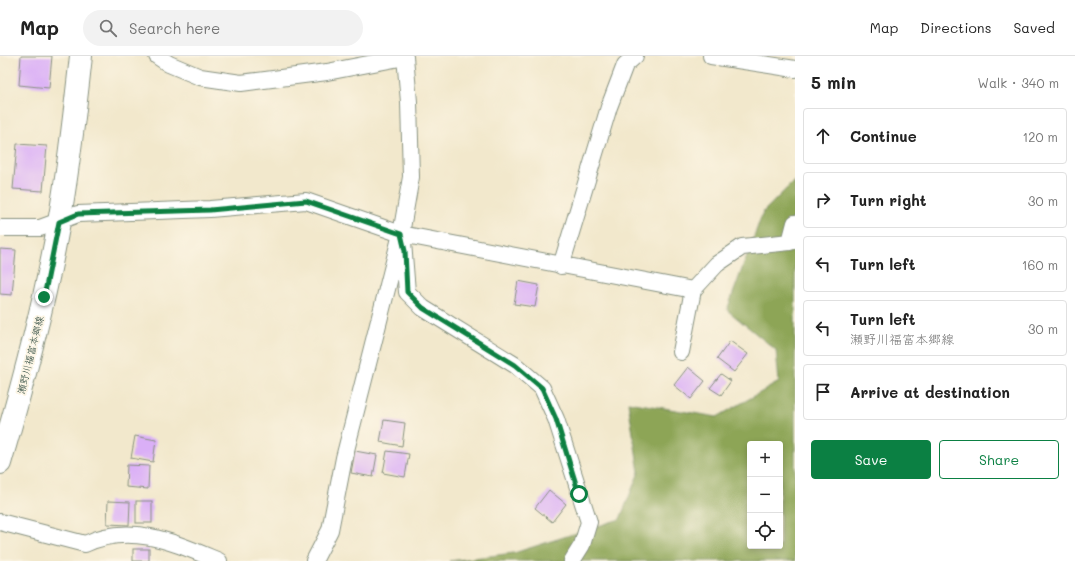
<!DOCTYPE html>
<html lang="en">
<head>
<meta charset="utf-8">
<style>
  :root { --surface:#fff; --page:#f2f2f2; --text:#222; --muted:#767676; --line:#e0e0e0; --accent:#0b8043 }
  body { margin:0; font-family:Mali,"Klee One",sans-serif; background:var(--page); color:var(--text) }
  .controls { position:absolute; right:12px; bottom:12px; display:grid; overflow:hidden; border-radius:4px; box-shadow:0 2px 6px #0003 }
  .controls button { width:36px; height:36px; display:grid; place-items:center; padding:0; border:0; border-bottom:1px solid var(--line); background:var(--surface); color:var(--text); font:20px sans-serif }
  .stop { position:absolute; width:12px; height:12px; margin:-9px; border:3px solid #0b8043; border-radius:50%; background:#fff }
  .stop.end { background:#0b8043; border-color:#fff; box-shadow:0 1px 4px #0008 }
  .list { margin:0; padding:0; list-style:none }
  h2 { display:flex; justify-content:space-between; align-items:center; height:52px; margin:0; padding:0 16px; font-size:17px }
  h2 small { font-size:13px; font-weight:400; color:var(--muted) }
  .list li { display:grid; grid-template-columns:26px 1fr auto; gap:12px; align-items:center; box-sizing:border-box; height:56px; margin:0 8px 8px; padding:0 8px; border:1px solid var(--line); border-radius:4px }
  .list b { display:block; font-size:15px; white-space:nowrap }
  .list p { margin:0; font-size:13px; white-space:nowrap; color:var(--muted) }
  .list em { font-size:13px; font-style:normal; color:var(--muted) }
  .actions { display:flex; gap:8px; padding:12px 16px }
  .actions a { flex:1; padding:9px 0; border:1px solid var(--accent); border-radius:4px; text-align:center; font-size:14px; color:var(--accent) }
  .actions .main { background:var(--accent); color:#fff }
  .icon { flex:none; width:22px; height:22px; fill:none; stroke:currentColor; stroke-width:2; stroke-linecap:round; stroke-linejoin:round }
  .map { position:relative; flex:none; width:795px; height:505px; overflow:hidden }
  header { display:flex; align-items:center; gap:24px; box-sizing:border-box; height:56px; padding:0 20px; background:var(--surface); border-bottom:1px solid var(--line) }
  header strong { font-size:19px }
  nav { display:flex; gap:22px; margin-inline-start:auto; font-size:14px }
  .search { width:280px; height:36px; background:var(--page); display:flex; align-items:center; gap:10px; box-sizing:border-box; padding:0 14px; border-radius:22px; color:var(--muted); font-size:15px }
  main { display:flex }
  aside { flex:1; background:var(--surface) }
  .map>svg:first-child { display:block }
</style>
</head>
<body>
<header>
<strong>Map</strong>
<div class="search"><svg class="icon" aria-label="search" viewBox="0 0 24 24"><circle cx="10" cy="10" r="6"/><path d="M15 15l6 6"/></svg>Search here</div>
<nav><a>Map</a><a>Directions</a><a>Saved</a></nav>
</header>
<main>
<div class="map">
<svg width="795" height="505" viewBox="0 0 795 505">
  <rect width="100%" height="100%" fill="#fcf5e5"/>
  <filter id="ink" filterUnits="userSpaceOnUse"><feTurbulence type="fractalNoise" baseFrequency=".025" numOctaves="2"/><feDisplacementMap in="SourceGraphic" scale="8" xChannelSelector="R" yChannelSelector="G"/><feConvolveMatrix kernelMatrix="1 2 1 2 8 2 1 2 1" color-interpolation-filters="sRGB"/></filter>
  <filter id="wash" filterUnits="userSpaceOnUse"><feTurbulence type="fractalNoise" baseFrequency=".012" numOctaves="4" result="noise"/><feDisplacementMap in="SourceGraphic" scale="16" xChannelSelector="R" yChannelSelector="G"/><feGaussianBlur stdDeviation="0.9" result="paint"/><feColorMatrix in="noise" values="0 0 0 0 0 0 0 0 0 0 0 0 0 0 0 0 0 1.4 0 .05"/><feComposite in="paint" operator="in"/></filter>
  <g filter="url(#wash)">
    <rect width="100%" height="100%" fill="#f2e8cc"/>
    <path fill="#8da556" stroke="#567145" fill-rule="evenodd" d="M795,124V505H449L514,497L620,463L639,416L628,346L717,361L779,326L776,294L727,254L763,156ZM750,388H780V490H750Z"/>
    <g id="blocks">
      <g fill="#daaff7">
        <polygon points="21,0 52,0 49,32 19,29"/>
        <polygon points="17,88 47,90 43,135 13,133"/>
        <polygon points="0,193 16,194 12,239 0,238"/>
        <polygon points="518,225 539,229 535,251 514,248"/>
        <polygon points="730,285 748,298 734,316 717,303"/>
        <polygon points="688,311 705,325 691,343 674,329"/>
        <polygon points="721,318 731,325 721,339 710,332"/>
        <polygon points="384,364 405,367 402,390 380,386"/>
        <polygon points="135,380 156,384 153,406 131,402"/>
        <polygon points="355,395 377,399 373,421 351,417"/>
        <polygon points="387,395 409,398 405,421 383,417"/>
        <polygon points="127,409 149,410 148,433 126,431"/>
        <polygon points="549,434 566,448 552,466 535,452"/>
        <polygon points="108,445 130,446 129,469 107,468"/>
        <rect x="136" y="445" width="16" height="22"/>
        <rect x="133" y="493" width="16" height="12"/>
      </g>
    </g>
  </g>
  <g filter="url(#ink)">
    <use href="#blocks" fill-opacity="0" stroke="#889280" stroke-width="1"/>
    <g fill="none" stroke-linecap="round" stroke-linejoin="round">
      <defs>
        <g id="street">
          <polyline points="157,0 169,8 200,21 241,27 327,16 405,1 409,46 411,121 401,178 344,402 330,474 314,505"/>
          <polyline points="711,0 795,13"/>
          <polyline points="0,172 40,172 78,158 210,153 306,145 401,178 693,234"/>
          <polyline points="403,186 407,236 423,252 515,309 542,332 556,363 589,466 582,489 572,505"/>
          <polyline points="561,210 609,51 625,9 635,0"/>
          <polyline points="681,296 693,234 717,208 742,191 790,186 795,167"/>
          <path d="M0,466L85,488C131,466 175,487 219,505"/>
        </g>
        <path id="primary" d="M0,407C23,328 45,247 59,166C69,111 75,55 81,0"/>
      </defs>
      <use href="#street" stroke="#889280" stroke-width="18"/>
      <use href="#primary" stroke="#889280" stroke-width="24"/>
      <use href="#street" stroke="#fff" stroke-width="16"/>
      <use href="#primary" stroke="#fff" stroke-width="22"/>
    </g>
  </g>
  <g fill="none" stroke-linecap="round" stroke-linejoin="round" filter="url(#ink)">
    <polyline stroke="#0b8043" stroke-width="5" points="44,241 59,166 78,158 210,154 306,145 401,178 405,195 407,236 423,252 515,309 542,332 556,363 579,438"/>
  </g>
  <g text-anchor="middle" stroke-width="3.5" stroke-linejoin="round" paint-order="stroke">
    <g font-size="10" fill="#1f3d34" stroke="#fcf5e5">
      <text transform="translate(30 299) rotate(-76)" y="4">瀬野川福富本郷線</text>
    </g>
  </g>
</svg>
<div class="controls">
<button>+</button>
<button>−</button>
<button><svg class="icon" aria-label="locate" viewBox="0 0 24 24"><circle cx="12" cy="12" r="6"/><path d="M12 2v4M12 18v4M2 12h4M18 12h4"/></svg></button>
</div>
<div class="stop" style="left:579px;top:438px"></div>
<div class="stop end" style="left:44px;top:241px"></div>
</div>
<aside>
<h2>5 min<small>Walk · 340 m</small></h2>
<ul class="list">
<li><svg class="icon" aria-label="ahead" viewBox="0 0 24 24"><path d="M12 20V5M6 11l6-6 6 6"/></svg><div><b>Continue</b></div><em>120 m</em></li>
<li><svg class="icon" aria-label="right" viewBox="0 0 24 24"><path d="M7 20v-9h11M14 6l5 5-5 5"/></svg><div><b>Turn right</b></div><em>30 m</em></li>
<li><svg class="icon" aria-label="left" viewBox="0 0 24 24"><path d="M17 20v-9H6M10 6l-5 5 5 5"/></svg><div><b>Turn left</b></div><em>160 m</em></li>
<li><svg class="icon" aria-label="left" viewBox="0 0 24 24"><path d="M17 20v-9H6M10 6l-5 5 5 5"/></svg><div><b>Turn left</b><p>瀬野川福富本郷線</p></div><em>30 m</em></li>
<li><svg class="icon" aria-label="arrive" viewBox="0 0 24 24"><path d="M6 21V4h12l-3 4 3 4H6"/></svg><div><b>Arrive at destination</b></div></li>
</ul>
<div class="actions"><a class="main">Save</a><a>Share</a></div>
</aside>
</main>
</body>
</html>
